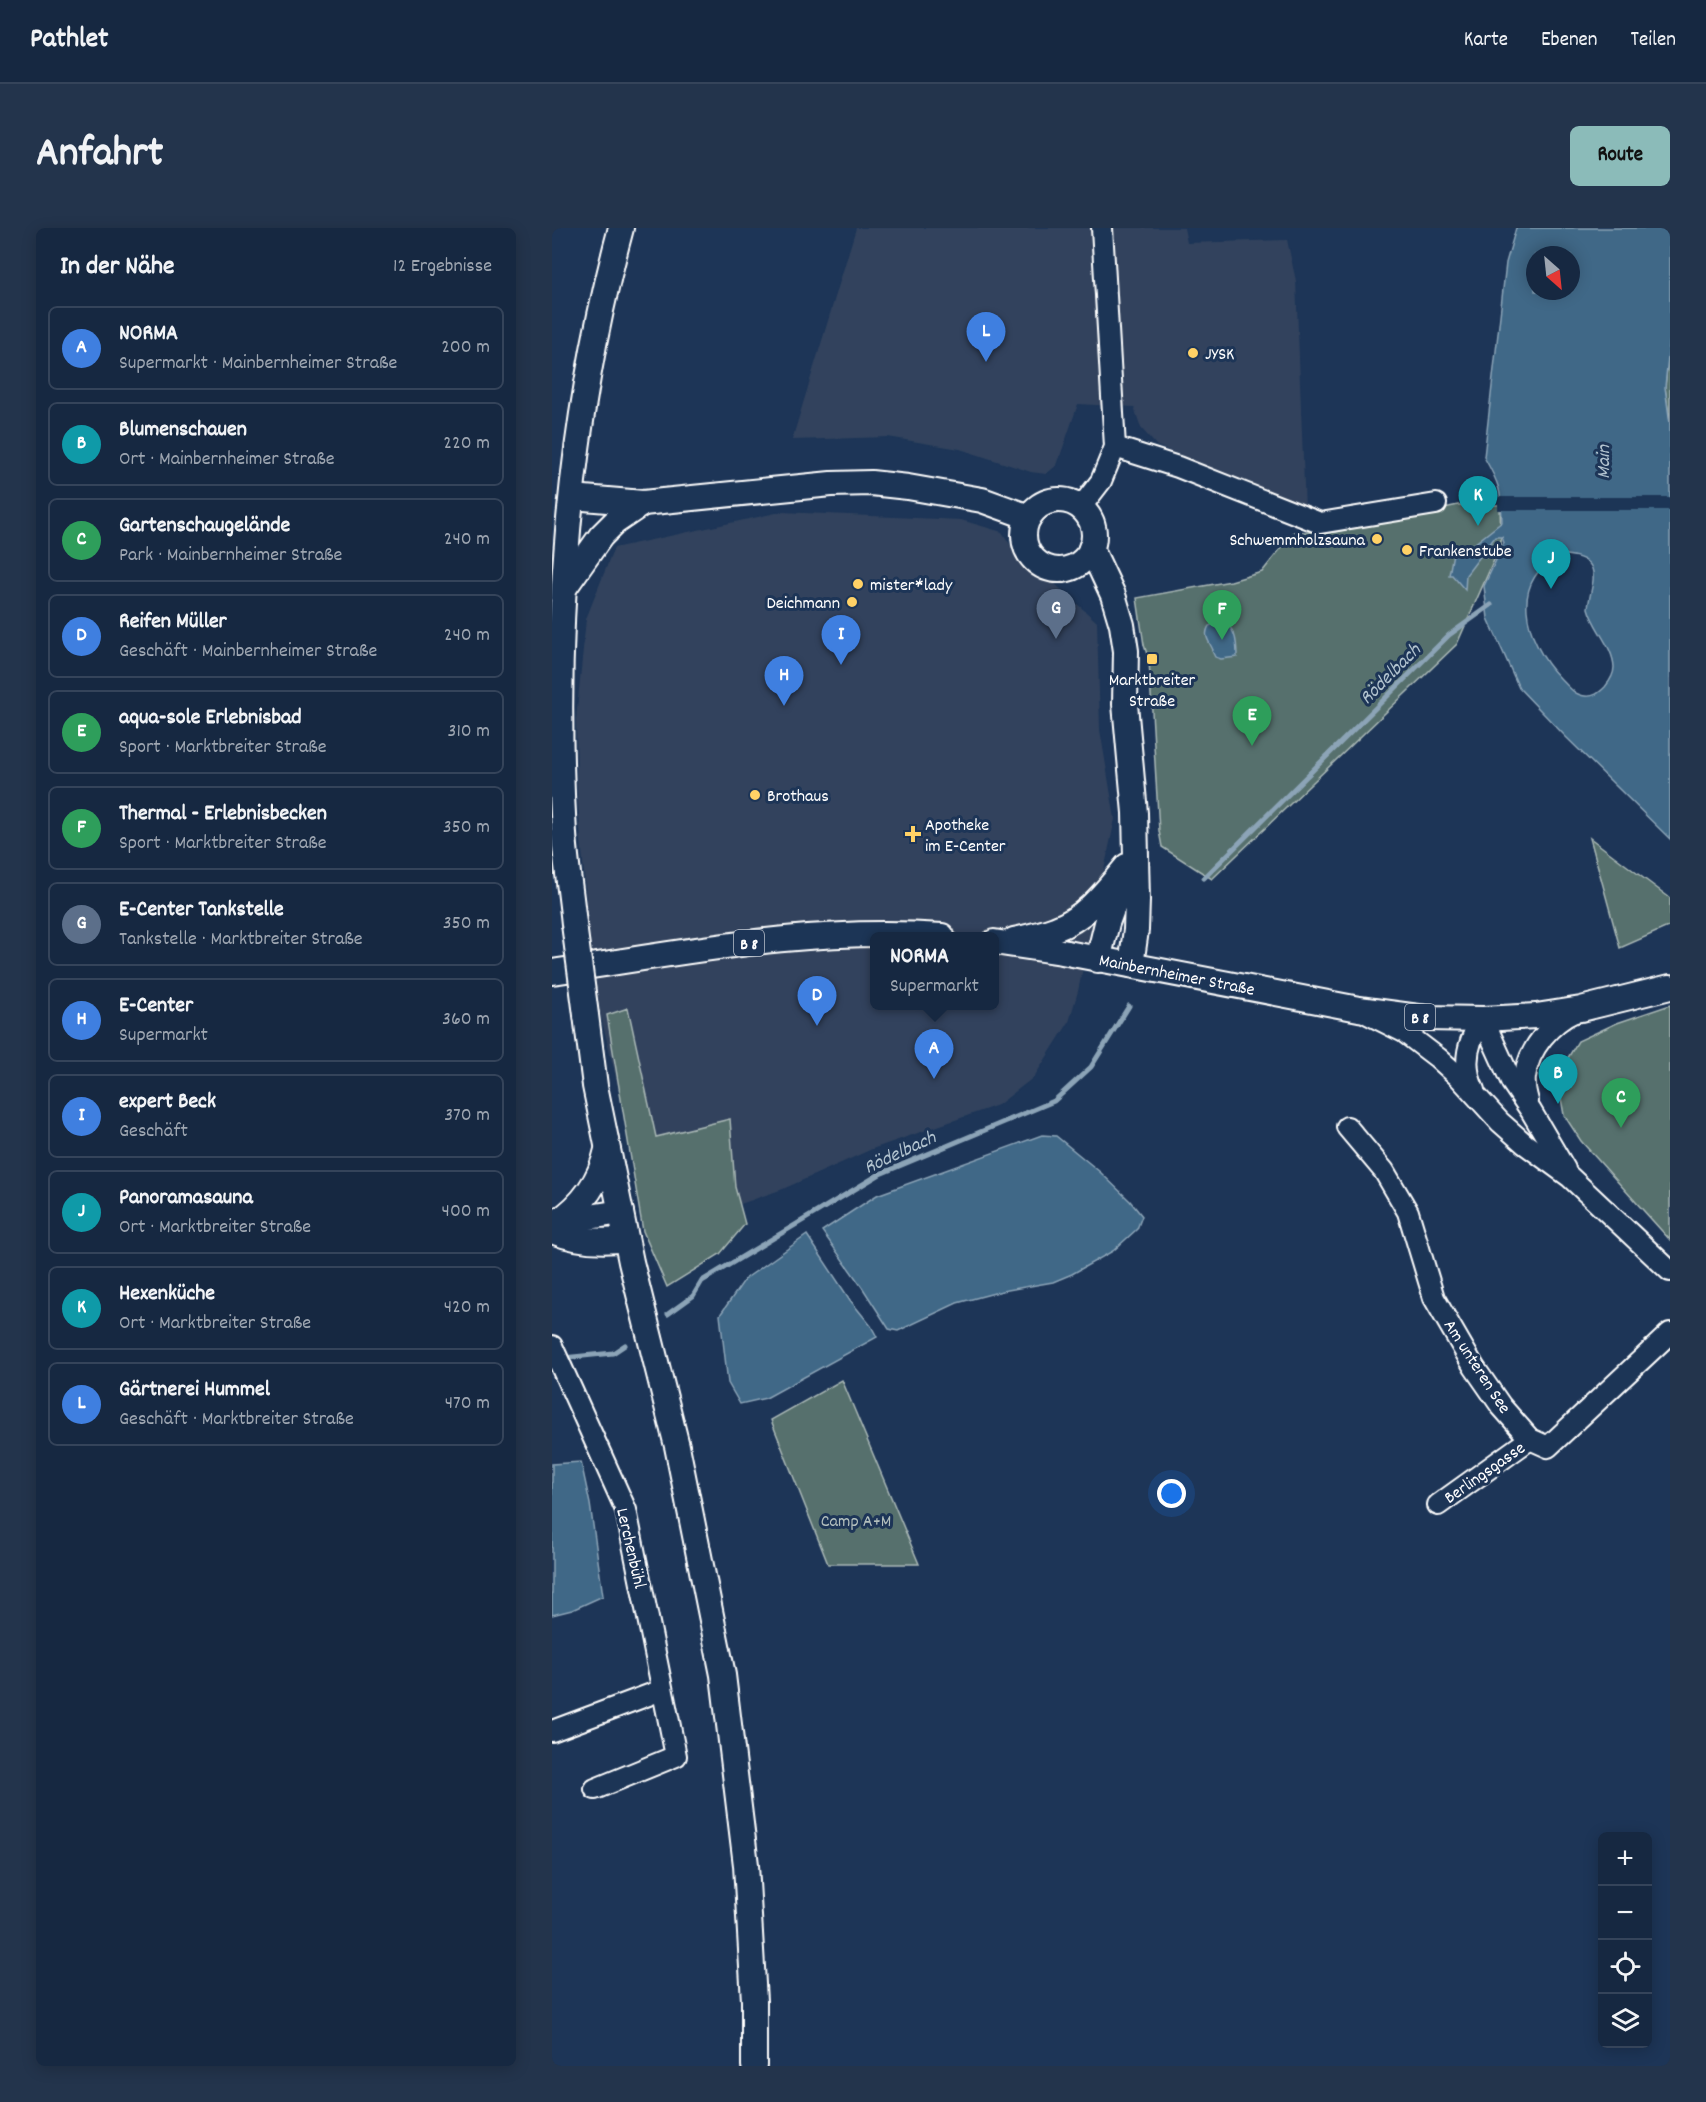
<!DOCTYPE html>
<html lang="de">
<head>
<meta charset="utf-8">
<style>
  :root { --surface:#162841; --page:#23344c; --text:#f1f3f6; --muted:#9ea6b1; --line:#35445a; --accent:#8bbbb9 }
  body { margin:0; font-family:Dekko,sans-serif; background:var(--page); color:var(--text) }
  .controls { position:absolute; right:18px; bottom:18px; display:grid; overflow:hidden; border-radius:9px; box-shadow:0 3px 15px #0003 }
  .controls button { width:54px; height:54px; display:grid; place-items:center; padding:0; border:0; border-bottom:2px solid var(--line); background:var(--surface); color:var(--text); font:30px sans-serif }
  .compass { position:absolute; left:974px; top:18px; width:54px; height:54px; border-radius:50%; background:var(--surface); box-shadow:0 3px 15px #0003; rotate:153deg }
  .you { position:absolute; left:620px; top:1266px; width:21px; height:21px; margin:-15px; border:4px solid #fff; border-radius:50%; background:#1a73e8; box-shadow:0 0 0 9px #1a73e833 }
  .badge { display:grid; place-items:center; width:39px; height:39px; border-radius:50%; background:var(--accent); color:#fff; font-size:20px; font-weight:700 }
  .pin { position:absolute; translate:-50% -50px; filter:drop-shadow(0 2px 3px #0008) }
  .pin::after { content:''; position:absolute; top:32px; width:21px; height:18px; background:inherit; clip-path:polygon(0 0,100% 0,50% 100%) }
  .popup { position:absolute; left:318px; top:704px; width:129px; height:78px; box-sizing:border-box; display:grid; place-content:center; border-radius:9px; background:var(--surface); filter:drop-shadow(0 2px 4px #0005); font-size:20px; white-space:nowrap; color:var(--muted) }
  .popup b { font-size:22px; color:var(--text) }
  .popup::after { content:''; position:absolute; left:50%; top:100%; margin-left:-12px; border:12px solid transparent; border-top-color:var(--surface) }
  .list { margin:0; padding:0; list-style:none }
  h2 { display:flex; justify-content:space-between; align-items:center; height:78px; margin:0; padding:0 24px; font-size:26px }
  h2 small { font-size:20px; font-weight:400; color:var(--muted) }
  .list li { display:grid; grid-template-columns:39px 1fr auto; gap:18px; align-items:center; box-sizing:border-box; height:84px; margin:0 12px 12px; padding:0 12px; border:2px solid var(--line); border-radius:9px }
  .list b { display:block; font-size:22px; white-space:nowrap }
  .list p { margin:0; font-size:20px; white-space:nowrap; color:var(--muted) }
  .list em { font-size:20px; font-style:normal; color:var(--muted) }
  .icon { flex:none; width:33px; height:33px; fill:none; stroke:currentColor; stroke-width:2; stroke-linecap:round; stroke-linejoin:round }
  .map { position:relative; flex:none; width:1118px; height:1838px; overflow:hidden; border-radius:9px }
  header { display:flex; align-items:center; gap:36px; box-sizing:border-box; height:84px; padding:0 30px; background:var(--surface); border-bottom:2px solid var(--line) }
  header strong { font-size:28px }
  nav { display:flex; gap:33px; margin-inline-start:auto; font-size:21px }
  .intro { display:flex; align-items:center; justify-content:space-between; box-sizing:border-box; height:144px; padding:0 36px }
  h1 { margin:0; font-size:42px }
  .button { padding:15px 27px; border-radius:9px; background:var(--accent); color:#111; font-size:21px; font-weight:700 }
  main { display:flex; gap:36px; padding:0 36px }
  aside { flex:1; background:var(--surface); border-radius:9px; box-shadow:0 3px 15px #0003 }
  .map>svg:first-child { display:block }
</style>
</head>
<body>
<header>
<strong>Pathlet</strong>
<nav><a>Karte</a><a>Ebenen</a><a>Teilen</a></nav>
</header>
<div class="intro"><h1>Anfahrt</h1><a class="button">Route</a></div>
<main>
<aside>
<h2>In der Nähe<small>12 Ergebnisse</small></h2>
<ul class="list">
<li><span class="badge" style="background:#3f7fe0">A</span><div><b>NORMA</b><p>Supermarkt · Mainbernheimer Straße</p></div><em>200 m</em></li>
<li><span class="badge" style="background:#0f9aa8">B</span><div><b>Blumenschauen</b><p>Ort · Mainbernheimer Straße</p></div><em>220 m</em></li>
<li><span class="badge" style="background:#2e9e5b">C</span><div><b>Gartenschaugelände</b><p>Park · Mainbernheimer Straße</p></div><em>240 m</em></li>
<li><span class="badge" style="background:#3f7fe0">D</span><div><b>Reifen Müller</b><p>Geschäft · Mainbernheimer Straße</p></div><em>240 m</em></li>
<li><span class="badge" style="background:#2e9e5b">E</span><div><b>aqua-sole Erlebnisbad</b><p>Sport · Marktbreiter Straße</p></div><em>310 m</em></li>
<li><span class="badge" style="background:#2e9e5b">F</span><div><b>Thermal - Erlebnisbecken</b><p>Sport · Marktbreiter Straße</p></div><em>350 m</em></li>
<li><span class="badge" style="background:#5c6f8a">G</span><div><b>E-Center Tankstelle</b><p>Tankstelle · Marktbreiter Straße</p></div><em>350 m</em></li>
<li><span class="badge" style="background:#3f7fe0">H</span><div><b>E-Center</b><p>Supermarkt</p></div><em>360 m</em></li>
<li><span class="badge" style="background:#3f7fe0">I</span><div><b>expert Beck</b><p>Geschäft</p></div><em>370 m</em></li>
<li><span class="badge" style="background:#0f9aa8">J</span><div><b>Panoramasauna</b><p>Ort · Marktbreiter Straße</p></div><em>400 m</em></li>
<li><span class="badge" style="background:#0f9aa8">K</span><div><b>Hexenküche</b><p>Ort · Marktbreiter Straße</p></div><em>420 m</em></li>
<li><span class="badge" style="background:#3f7fe0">L</span><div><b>Gärtnerei Hummel</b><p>Geschäft · Marktbreiter Straße</p></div><em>470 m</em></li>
</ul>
</aside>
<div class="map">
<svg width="1118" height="1838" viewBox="0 0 1118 1838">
  <rect width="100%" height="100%" fill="#1d3557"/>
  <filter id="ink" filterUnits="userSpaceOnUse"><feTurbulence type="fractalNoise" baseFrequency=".0167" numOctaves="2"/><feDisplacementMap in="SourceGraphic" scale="12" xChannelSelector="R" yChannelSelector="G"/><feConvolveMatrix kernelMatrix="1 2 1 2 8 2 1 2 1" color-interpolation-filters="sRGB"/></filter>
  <g filter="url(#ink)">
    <g fill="#32435d" fill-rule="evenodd">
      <polygon points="304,0 632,0 635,15 735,12 744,53 753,283 667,242 605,218 589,200 582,179 526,176 505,237 494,246 479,244 408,221 336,209 240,212"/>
      <path d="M229,284L409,292L450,304L465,327L491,345L545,394L548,502L563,591L526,763L517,794L482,849L446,877L320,921L231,961L103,1006L48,785L36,694L25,563L24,492L34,391L62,320ZM322,708H442V778H322Z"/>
    </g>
    <g fill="#56706d" stroke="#aab8b6" stroke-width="1.5">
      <polygon points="1118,109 1118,196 1113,159"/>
      <polygon points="906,277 948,277 949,316 905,416 660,651 610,619 607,603 597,432 592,417 585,370 679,353 710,344 742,304 783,304"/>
      <polygon points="1038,610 1118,670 1118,698 1068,720"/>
      <polygon points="1118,777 1118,1012 1029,913 1012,887 1005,848 1026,813 1065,795"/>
      <polygon points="76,780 104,909 178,891 183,959 193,996 168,1026 115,1059 91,1003 55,787"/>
      <polygon points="290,1152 367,1336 276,1336 219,1192"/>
    </g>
    <g fill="#3f6887" stroke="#8ca4b7" stroke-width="1.5" fill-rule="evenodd">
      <path d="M964,0H1118V109L1113,159L1118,196V611L1014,509L967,460L936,390L932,358L952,315L950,309H943L914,347L913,362L900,347H897L901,325L922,316L950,294C949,262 948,257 932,229L954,35ZM983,27H1019V63H983ZM1014,327C1054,331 1039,355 1036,380C1041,400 1061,418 1062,439C1062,447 1058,453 1053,459C1047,465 1042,469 1033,468C1022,467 1015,457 1008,450C973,415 953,346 1014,327Z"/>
      <path d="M667,394C684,396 685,415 685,429L669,431L663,429L660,423L661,422C657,413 651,408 657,398Z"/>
      <polygon points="490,907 504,908 548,944 578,973 590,988 585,1001 561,1023 520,1046 501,1054 450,1063 405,1075 346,1103 337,1101 310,1059 270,1003 325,967"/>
      <polygon points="255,1007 298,1072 319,1098 325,1109 214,1170 188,1176 176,1155 168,1087 193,1051"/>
      <polygon points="29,1234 38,1276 51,1368 20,1382 0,1387 0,1236"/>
    </g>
    <rect fill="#1d3557" x="946" y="269" width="172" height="13"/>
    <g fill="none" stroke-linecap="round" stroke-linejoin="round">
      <g stroke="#8ca4b7" stroke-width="5">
        <polyline points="652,650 897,407 939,377"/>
        <polyline points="116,1086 141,1068 150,1053 328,946 502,873 539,839 577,778"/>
        <polyline points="11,1130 61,1125 73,1117"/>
      </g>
      <defs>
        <g id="minor">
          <polyline points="563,219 626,239 768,295 884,276"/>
          <polyline points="529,279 549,253 563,219 550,0"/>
          <polyline points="816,786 852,804 886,830 907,849 948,894 973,916 1018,949 1118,1043"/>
          <polyline points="931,791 960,855 979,883 1013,941"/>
          <path d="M922,862C910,837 915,813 931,791"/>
          <path d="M976,873C974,866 972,857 973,849C976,821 999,794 1024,783"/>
          <polyline points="795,899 832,943 856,984 882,1070 922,1139 949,1178 978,1211 996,1219 1118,1105"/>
          <polyline points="0,1118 74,1282 124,1528 43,1561"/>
          <polyline points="886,1277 978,1211"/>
          <polyline points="0,1503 110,1462"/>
        </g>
        <g id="major">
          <polyline points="20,269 91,275 279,256 319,255 356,259 430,272 477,289"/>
          <circle cx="507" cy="307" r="35"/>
          <polyline points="539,320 561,367 570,397 574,423 573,476 583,585 585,672 584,702 579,737"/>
          <polyline points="13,359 49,308 63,294 91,275"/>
          <path d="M22,696C19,666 14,636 12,606C0,404 16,196 69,0"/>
          <path d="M462,712C475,709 490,706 503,701C534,690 554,663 575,638"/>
          <polyline points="442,714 510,724 807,781 874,790 931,791 984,788 1029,781 1118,759"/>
          <polyline points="546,732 555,695 570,654"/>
          <path d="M0,744C129,725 259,698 390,708"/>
          <polyline points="34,787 43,858 79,1034 125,1218 171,1447 194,1637 202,1773 202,1838"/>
          <path d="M5,994C32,976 48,953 55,922"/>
          <polyline points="6,994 69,984"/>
          <path d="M0,1003C25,1013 48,1015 74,1011"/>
        </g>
      </defs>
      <use href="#minor" stroke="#fff" stroke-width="24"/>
      <use href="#major" stroke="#fff" stroke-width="28"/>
      <use href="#minor" stroke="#1d3557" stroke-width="20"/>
      <use href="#major" stroke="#1d3557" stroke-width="24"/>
      <defs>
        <polyline id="major-bridge" points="22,696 34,787"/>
      </defs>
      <use href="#major-bridge" stroke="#fff" stroke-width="28" stroke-linecap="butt"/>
      <use href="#major-bridge" stroke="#1d3557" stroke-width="24"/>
    </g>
  </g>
  <g fill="#ffd166" stroke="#1d3557" stroke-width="2">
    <circle cx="641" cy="125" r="6"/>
    <circle cx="825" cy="311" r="6"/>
    <circle cx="855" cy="322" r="6"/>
    <circle cx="306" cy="356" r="6"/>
    <circle cx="300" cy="374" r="6"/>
    <rect x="594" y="425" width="12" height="12" rx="3"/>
    <circle cx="203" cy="567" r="6"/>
    <path d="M358 597h6v6h6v6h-6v6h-6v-6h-6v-6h6z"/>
  </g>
  <g text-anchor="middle" stroke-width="6" stroke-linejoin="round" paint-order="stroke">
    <g fill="#1d3557" stroke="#bbc2cd" stroke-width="1.5">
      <rect x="182" y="702" width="30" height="26" rx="4.5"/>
      <rect x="853" y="776" width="30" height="26" rx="4.5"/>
    </g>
    <g font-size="16" font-weight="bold" fill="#fff">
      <text x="197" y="721">B 8</text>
      <text x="868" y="795">B 8</text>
    </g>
    <g font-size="18" fill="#fff" stroke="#1d3557" text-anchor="start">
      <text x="653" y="131">JYSK</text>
      <text x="813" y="317" text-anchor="end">Schwemmholzsauna</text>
      <text x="867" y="328">Frankenstube</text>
      <text x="318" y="362">mister*lady</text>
      <text x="288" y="380" text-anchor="end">Deichmann</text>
      <text x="600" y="457" text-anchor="middle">Marktbreiter<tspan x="600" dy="21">Straße</tspan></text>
      <text x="215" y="573">Brothaus</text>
      <text x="373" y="602">Apotheke<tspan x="373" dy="21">im E-Center</tspan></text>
    </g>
    <g font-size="18" fill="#fff" stroke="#1d3557">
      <text transform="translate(625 746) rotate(11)" y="6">Mainbernheimer Straße</text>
      <text transform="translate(926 1138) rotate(57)" y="6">Am unteren See</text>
      <text transform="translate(932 1244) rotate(-35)" y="6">Berlingsgasse</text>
      <text transform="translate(80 1320) rotate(77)" y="6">Lerchenbühl</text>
    </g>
    <g font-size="18" fill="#b3bfbd" stroke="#1d3557">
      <text x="304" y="1298">Camp A+M</text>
    </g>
    <g font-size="20" font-style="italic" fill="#b2c3cf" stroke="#1d3557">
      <text transform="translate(1050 234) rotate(-90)" y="7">Main</text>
      <text transform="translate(837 445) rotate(-45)" y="7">Rödelbach</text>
      <text transform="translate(347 923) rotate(-25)" y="7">Rödelbach</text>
    </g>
  </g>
</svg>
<div class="controls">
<button>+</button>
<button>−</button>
<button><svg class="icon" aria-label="locate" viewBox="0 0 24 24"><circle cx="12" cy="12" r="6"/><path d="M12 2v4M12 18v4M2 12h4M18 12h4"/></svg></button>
<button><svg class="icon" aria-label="layers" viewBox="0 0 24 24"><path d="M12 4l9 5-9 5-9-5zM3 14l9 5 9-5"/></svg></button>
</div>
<svg class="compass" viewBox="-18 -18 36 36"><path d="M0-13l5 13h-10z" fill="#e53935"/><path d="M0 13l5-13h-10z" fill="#9ea6b1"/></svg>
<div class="you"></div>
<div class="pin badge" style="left:382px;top:851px;background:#3f7fe0">A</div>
<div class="popup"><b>NORMA</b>Supermarkt</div>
<div class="pin badge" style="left:1006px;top:876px;background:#0f9aa8">B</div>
<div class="pin badge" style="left:1069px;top:900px;background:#2e9e5b">C</div>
<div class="pin badge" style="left:265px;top:798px;background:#3f7fe0">D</div>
<div class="pin badge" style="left:700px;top:518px;background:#2e9e5b">E</div>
<div class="pin badge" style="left:670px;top:412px;background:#2e9e5b">F</div>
<div class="pin badge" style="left:504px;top:411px;background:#5c6f8a">G</div>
<div class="pin badge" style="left:232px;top:478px;background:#3f7fe0">H</div>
<div class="pin badge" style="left:289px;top:437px;background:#3f7fe0">I</div>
<div class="pin badge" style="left:999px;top:361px;background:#0f9aa8">J</div>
<div class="pin badge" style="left:926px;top:298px;background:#0f9aa8">K</div>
<div class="pin badge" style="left:434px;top:134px;background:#3f7fe0">L</div>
</div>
</main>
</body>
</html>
